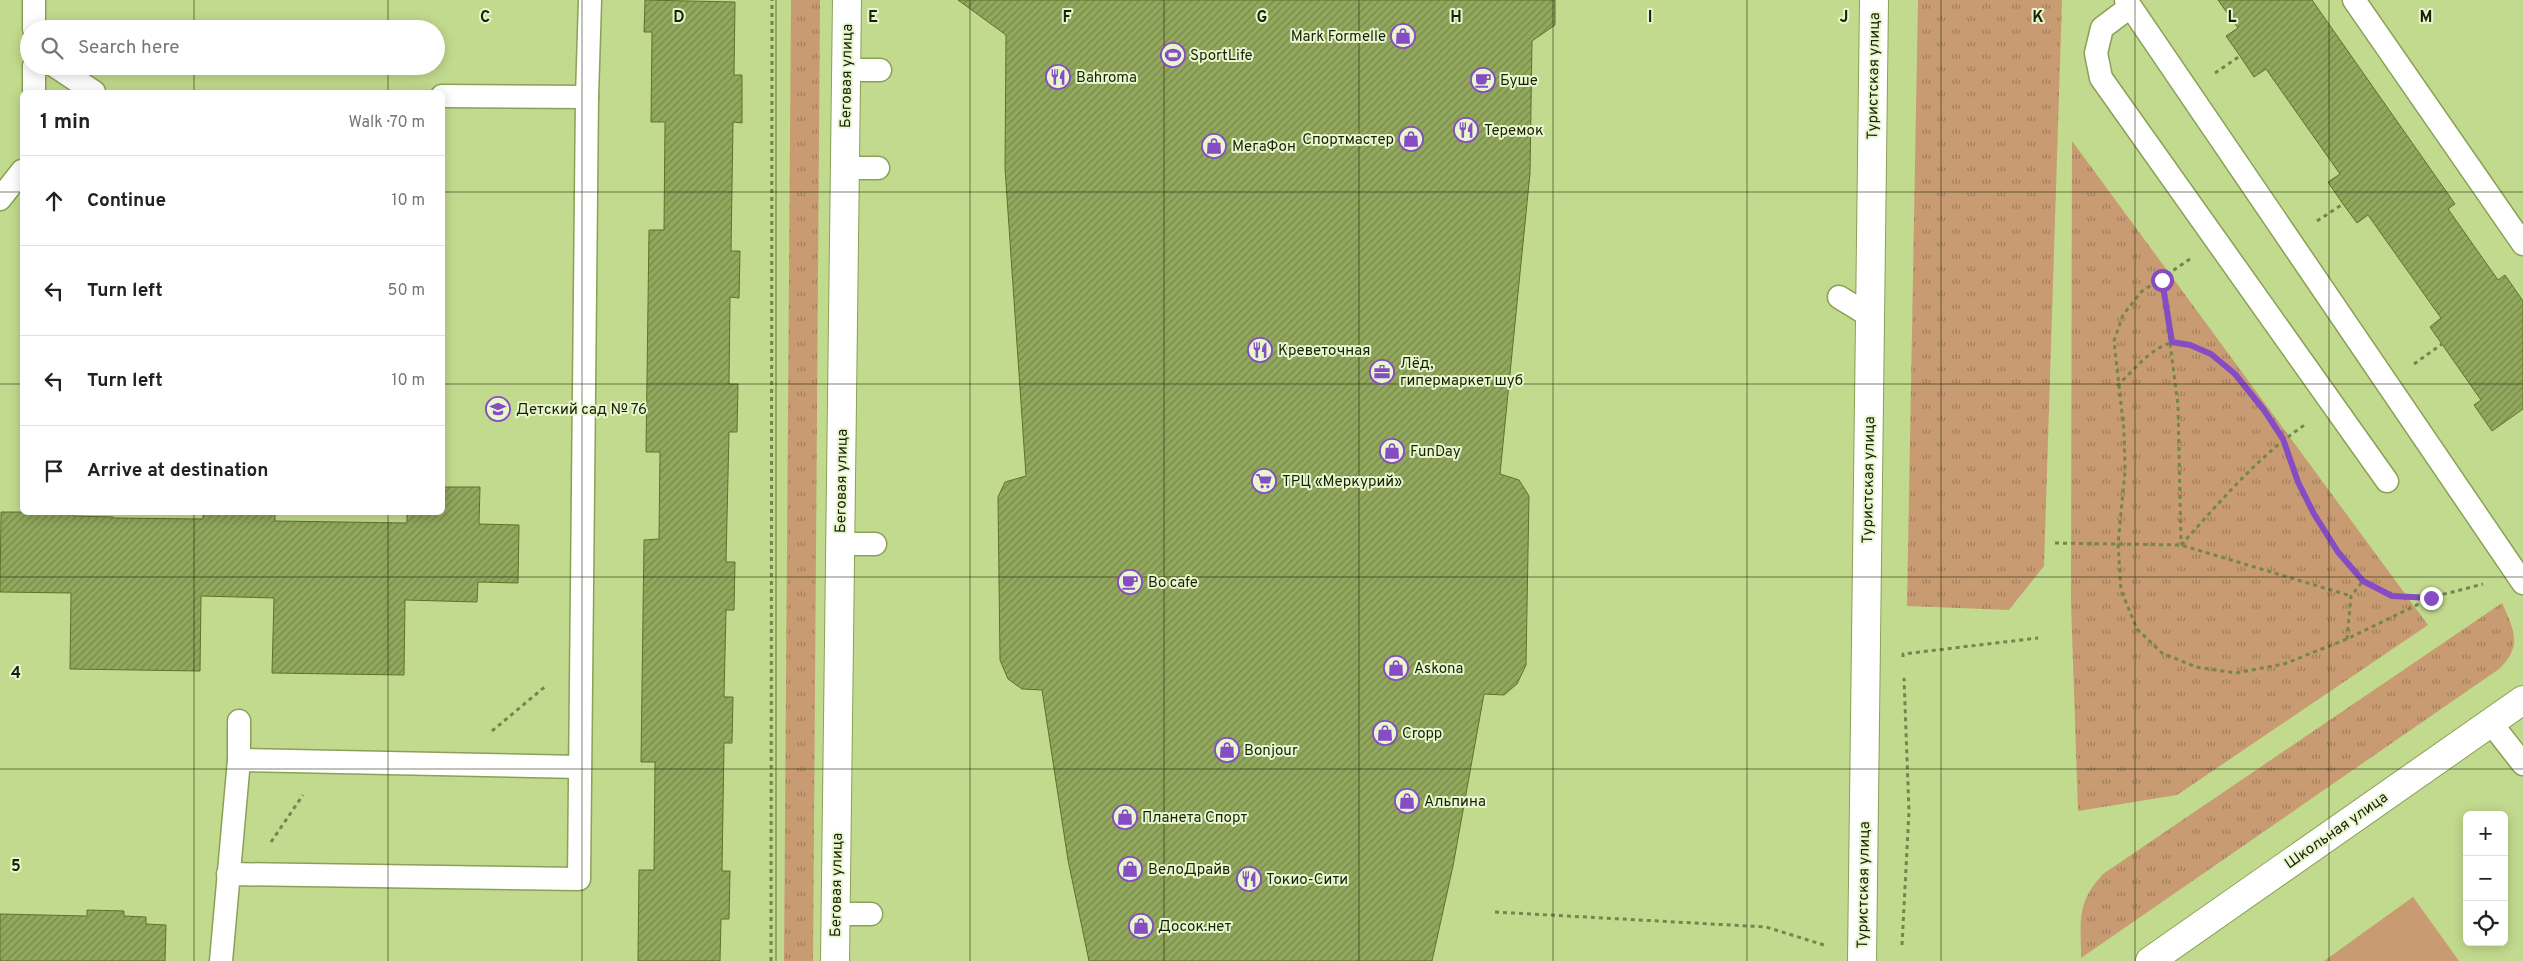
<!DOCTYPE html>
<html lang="en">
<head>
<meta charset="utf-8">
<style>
  :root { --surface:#fff; --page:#f2f2f2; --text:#222; --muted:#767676; --line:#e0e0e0 }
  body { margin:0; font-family:Overpass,sans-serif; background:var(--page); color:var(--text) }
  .controls { position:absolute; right:15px; bottom:15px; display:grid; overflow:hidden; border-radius:8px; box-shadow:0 2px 12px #0003 }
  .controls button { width:45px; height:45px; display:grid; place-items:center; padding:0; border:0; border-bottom:1px solid var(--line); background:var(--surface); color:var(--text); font:25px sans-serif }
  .stop { position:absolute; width:15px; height:15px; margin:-11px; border:4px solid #854cc3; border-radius:50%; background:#fff }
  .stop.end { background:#854cc3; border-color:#fff; box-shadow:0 1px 5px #0008 }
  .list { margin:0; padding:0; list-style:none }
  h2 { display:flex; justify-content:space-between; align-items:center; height:65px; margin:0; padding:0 20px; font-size:21px }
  h2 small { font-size:16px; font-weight:400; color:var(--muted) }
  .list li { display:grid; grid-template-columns:32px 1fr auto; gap:15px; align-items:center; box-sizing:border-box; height:90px; padding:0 20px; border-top:1px solid var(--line) }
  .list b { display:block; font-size:19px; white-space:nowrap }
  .list em { font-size:16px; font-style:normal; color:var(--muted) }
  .icon { flex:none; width:28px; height:28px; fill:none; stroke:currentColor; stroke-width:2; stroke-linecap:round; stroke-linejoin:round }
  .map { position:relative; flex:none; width:2523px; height:961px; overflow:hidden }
  .search { position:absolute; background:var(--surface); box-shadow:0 2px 12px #0003; left:20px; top:20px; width:425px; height:55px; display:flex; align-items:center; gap:12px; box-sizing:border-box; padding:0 18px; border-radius:28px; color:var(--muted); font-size:19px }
  .panel { position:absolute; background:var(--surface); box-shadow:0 2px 12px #0003; left:20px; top:90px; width:425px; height:425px; border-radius:8px }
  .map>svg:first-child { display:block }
</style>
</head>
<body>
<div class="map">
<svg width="2523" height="961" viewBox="0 0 2523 961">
  <defs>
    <pattern id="grass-tufts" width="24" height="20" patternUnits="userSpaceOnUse" patternTransform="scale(1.25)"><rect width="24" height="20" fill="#c89b73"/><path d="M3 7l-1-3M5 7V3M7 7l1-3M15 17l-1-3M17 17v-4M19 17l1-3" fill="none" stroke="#a27e5c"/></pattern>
    <pattern id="building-hatch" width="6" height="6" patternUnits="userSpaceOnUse" patternTransform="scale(1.25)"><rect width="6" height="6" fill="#91a85d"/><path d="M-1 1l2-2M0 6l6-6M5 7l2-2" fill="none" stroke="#76884b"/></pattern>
  </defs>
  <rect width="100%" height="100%" fill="#c2da8d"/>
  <g fill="url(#grass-tufts)">
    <polygon points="791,0 820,0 813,961 784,961"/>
    <polygon points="1918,0 2062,0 2044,566 2009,610 1907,606"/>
    <polygon points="2072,141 2428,625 2177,795 2078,811 2071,602"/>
    <path d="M2502,603C2514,630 2523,646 2499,669L2081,958C2081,921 2076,903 2103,874Z"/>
  </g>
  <polygon fill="#c89b73" points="2413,897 2459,961 2324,961"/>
  <g fill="url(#building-hatch)" stroke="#5f7328">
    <polygon points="645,0 735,2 734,75 742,75 742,123 733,122 731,251 740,251 739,298 730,297 729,384 738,384 737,432 729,432 726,562 735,562 734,610 726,610 724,697 733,697 732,743 724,743 722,871 730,871 729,919 721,919 720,961 638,961 639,870 654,870 655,762 641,762 644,540 659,539 660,452 646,452 649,230 664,230 665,122 651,122 652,32 644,32"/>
    <polygon points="958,0 1555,0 1555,25 1532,41 1530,173 1500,474 1519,480 1529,496 1526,665 1517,684 1504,695 1484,694 1453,866 1432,961 1089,961 1068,860 1042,690 1022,689 1008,679 1000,660 998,497 1005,482 1026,476 1005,168 1006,35"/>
    <polygon points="2218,0 2312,0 2455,204 2448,209 2498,280 2505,275 2523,301 2523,409 2492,431 2474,405 2481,400 2430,327 2441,318 2368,215 2357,223 2343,204 2328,182 2340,174 2266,69 2254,77 2240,56 2226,36 2238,28"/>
    <polygon points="442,487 480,487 479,524 519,525 518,583 478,582 477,602 405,600 404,675 272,673 274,598 201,596 200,671 70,669 71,593 0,592 1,512 73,512 73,516 113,517 113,518 203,519 203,512 275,512 275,521 407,523 407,512 442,512"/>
    <polygon points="87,910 124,911 124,916 146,917 146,924 166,925 165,961 0,961 0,914 87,916"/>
  </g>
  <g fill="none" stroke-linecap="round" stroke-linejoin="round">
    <defs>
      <g id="service">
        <polyline points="2126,0 2523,583"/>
        <polyline points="2354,0 2523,244"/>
        <polyline points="2130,7 2102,28 2096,53 2101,78 2387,481"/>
        <polyline points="34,29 34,0"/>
        <polyline points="34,66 34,92"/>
        <polyline points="55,66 94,92"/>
        <polyline points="846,70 880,70"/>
        <polyline points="442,96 587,97 590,0"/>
        <polyline points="845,168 878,168"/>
        <polyline points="0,199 22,171"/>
        <polyline points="1839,297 1870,316"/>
        <polyline points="840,544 875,544"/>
        <polyline points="2491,723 2523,764"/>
        <polyline points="239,760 239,721"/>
        <polyline points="228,874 579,879 587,97"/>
        <polyline points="835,914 871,914"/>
        <polyline points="221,961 239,760 580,767"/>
      </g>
      <polyline id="minor" points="835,961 847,0"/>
      <g id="tertiary">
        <polyline points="1862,961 1874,0"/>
        <polyline points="2150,961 2523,700"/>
      </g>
    </defs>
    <use href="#service" stroke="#8aa156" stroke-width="25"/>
    <use href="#minor" stroke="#8aa156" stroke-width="30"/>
    <use href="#tertiary" stroke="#8aa156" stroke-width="30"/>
    <g stroke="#74854d" stroke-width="3" stroke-dasharray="4 4" stroke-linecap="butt">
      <polyline points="2215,73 2240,56"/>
      <polyline points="2317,221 2343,204"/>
      <polyline points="2190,259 2141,292 2123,315 2114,341 2124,431 2125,471 2118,544 2121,590 2137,629 2162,653 2196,667 2236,673 2284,664 2347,639 2431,598"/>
      <polyline points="2162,280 2178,405 2181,544"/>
      <polyline points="2414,364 2442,344"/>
      <path d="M2117,386C2133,371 2150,349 2170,343C2207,332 2270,411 2283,440C2290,454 2293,469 2299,483C2318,525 2345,577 2390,595C2414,605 2459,590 2483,584"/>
      <polyline points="2055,543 2181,545 2351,596"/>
      <path d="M2181,545C2220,502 2258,456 2306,424"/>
      <polyline points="2347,639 2351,596 2363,581"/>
      <polyline points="1903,657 1903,654 2038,638"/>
      <polyline points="492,731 547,685"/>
      <polyline points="271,842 303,795"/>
      <polyline points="1495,912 1766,927 1824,945"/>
      <polyline points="1902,945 1909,811 1904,678"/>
      <polyline points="771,961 772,0"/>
    </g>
    <use href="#service" stroke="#fff" stroke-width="22"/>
    <use href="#minor" stroke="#fff" stroke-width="28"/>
    <use href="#tertiary" stroke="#fff" stroke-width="28"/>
  </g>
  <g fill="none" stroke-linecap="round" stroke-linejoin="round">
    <polyline stroke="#854cc3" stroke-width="6" points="2162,280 2172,342 2190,345 2211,354 2235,374 2264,410 2283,439 2298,482 2314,514 2338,552 2363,581 2392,596 2431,598"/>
  </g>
  <path fill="none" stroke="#192103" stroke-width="1" stroke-opacity="0.55" d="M194,0V29M388,0V29M582,0V961M776,0V961M970,0V961M1164,0V961M1359,0V961M1553,0V961M1747,0V961M1941,0V961M2135,0V961M2329,0V961M194,66V92M388,66V92M0,192H22M442,192H2523M0,384H22M442,384H2523M194,512V961M388,512V961M0,577H2523M0,769H2523"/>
  <defs>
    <symbol id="shop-ring" viewBox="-11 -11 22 22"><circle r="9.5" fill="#e8f6cf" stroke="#854cc3" stroke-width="1.5"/><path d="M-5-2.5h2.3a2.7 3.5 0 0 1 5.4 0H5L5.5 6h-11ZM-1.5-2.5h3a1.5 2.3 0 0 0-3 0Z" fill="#854cc3"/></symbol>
    <symbol id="stadium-ring" viewBox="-11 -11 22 22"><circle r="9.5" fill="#e8f6cf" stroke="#854cc3" stroke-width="1.5"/><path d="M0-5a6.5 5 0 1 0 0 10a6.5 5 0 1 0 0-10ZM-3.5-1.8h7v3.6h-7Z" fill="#854cc3"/></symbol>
    <symbol id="restaurant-ring" viewBox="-11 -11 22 22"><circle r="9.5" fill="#e8f6cf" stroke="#854cc3" stroke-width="1.5"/><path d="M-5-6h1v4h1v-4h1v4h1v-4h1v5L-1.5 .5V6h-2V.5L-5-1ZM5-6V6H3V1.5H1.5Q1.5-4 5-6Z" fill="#854cc3"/></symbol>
    <symbol id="cafe-ring" viewBox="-11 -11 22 22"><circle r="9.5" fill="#e8f6cf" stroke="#854cc3" stroke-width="1.5"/><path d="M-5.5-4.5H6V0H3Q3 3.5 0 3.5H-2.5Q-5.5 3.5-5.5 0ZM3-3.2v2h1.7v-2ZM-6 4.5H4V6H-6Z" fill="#854cc3"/></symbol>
    <symbol id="office-ring" viewBox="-11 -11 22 22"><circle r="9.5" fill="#e8f6cf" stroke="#854cc3" stroke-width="1.5"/><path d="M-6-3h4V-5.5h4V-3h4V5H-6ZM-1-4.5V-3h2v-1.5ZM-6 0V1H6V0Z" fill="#854cc3"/></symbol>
    <symbol id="school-ring" viewBox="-11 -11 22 22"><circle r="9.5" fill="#e8f6cf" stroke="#854cc3" stroke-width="1.5"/><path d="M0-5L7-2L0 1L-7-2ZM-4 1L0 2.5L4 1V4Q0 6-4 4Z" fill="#854cc3"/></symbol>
    <symbol id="supermarket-ring" viewBox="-11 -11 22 22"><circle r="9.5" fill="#e8f6cf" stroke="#854cc3" stroke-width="1.5"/><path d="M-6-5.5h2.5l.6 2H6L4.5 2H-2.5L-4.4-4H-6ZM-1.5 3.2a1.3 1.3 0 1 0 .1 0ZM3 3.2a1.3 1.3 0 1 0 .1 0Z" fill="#854cc3"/></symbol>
  </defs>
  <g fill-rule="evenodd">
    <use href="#shop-ring" x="1389" y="22" width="28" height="28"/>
    <use href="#stadium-ring" x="1159" y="41" width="28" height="28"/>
    <use href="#restaurant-ring" x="1044" y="63" width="28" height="28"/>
    <use href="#cafe-ring" x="1469" y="66" width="28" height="28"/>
    <use href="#restaurant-ring" x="1452" y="116" width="28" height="28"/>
    <use href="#shop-ring" x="1397" y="125" width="28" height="28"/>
    <use href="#shop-ring" x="1200" y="132" width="28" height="28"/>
    <use href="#restaurant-ring" x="1246" y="336" width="28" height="28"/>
    <use href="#office-ring" x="1368" y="358" width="28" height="28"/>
    <use href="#school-ring" x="484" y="395" width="28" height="28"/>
    <use href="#shop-ring" x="1378" y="437" width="28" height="28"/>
    <use href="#supermarket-ring" x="1250" y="467" width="28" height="28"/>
    <use href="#cafe-ring" x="1116" y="568" width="28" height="28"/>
    <use href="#shop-ring" x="1382" y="654" width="28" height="28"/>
    <use href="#shop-ring" x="1371" y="719" width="28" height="28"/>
    <use href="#shop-ring" x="1213" y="736" width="28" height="28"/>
    <use href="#shop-ring" x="1393" y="787" width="28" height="28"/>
    <use href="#shop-ring" x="1111" y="803" width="28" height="28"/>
    <use href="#shop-ring" x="1116" y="855" width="28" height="28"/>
    <use href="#restaurant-ring" x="1235" y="865" width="28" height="28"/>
    <use href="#shop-ring" x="1127" y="912" width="28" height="28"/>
  </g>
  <g text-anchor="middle" stroke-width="4" stroke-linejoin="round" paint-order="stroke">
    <g font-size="15" fill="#192103" stroke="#e8f6cf" text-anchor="start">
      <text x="1386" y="41" text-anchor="end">Mark Formelle</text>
      <text x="1190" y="60">SportLife</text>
      <text x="1076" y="82">Bahroma</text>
      <text x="1500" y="85">Буше</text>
      <text x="1484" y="135">Теремок</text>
      <text x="1394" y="144" text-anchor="end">Спортмастер</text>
      <text x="1232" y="151">МегаФон</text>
      <text x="1278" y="355">Креветочная</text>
      <text x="1400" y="368">Лёд,<tspan x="1400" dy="17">гипермаркет шуб</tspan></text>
      <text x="516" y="414">Детский сад № 76</text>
      <text x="1410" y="456">FunDay</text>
      <text x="1282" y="486">ТРЦ «Меркурий»</text>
      <text x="1148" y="587">Bo cafe</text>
      <text x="1414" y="673">Askona</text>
      <text x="1402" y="738">Cropp</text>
      <text x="1244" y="755">Bonjour</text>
      <text x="1424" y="806">Альпина</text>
      <text x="1142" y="822">Планета Спорт</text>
      <text x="1148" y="874">ВелоДрайв</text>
      <text x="1266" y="884">Токио-Сити</text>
      <text x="1158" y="931">Досок.нет</text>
    </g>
    <g font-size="15" fill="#192103" stroke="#e8f6cf">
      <text transform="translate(846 76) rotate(-89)" y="5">Беговая улица</text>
      <text transform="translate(1873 76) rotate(-89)" y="5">Туристская улица</text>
      <text transform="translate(1868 480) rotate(-89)" y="5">Туристская улица</text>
      <text transform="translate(841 481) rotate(-89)" y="5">Беговая улица</text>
      <text transform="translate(2336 830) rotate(-35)" y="5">Школьная улица</text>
      <text transform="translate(836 885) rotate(-89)" y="5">Беговая улица</text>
      <text transform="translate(1863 885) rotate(-89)" y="5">Туристская улица</text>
    </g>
  </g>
  <g font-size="16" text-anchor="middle" font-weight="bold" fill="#192103" stroke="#e8f6cf" stroke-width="4" stroke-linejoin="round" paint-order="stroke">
    <text x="485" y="22">C</text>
    <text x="679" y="22">D</text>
    <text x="873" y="22">E</text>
    <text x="1067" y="22">F</text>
    <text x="1262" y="22">G</text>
    <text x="1456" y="22">H</text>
    <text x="1650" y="22">I</text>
    <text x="1844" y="22">J</text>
    <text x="2038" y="22">K</text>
    <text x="2232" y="22">L</text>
    <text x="2426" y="22">M</text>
    <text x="16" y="678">4</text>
    <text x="16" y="871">5</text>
  </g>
</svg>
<div class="controls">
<button>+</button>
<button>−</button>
<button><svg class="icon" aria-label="locate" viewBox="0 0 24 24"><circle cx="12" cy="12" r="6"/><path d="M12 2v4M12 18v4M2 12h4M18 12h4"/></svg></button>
</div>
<div class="stop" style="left:2162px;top:280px"></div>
<div class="stop end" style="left:2431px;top:598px"></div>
<div class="search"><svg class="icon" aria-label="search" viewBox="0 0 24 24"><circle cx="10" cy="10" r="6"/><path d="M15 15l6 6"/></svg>Search here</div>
<section class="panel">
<h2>1 min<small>Walk · 70 m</small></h2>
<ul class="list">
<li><svg class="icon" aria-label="ahead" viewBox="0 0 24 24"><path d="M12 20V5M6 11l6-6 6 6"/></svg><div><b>Continue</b></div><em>10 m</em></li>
<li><svg class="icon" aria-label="left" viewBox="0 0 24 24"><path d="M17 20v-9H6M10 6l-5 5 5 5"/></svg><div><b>Turn left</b></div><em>50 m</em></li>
<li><svg class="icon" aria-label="left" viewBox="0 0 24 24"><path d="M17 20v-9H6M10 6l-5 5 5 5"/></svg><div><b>Turn left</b></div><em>10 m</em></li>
<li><svg class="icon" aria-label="arrive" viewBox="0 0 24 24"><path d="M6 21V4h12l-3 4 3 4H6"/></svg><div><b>Arrive at destination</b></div></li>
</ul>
</section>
</div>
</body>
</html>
